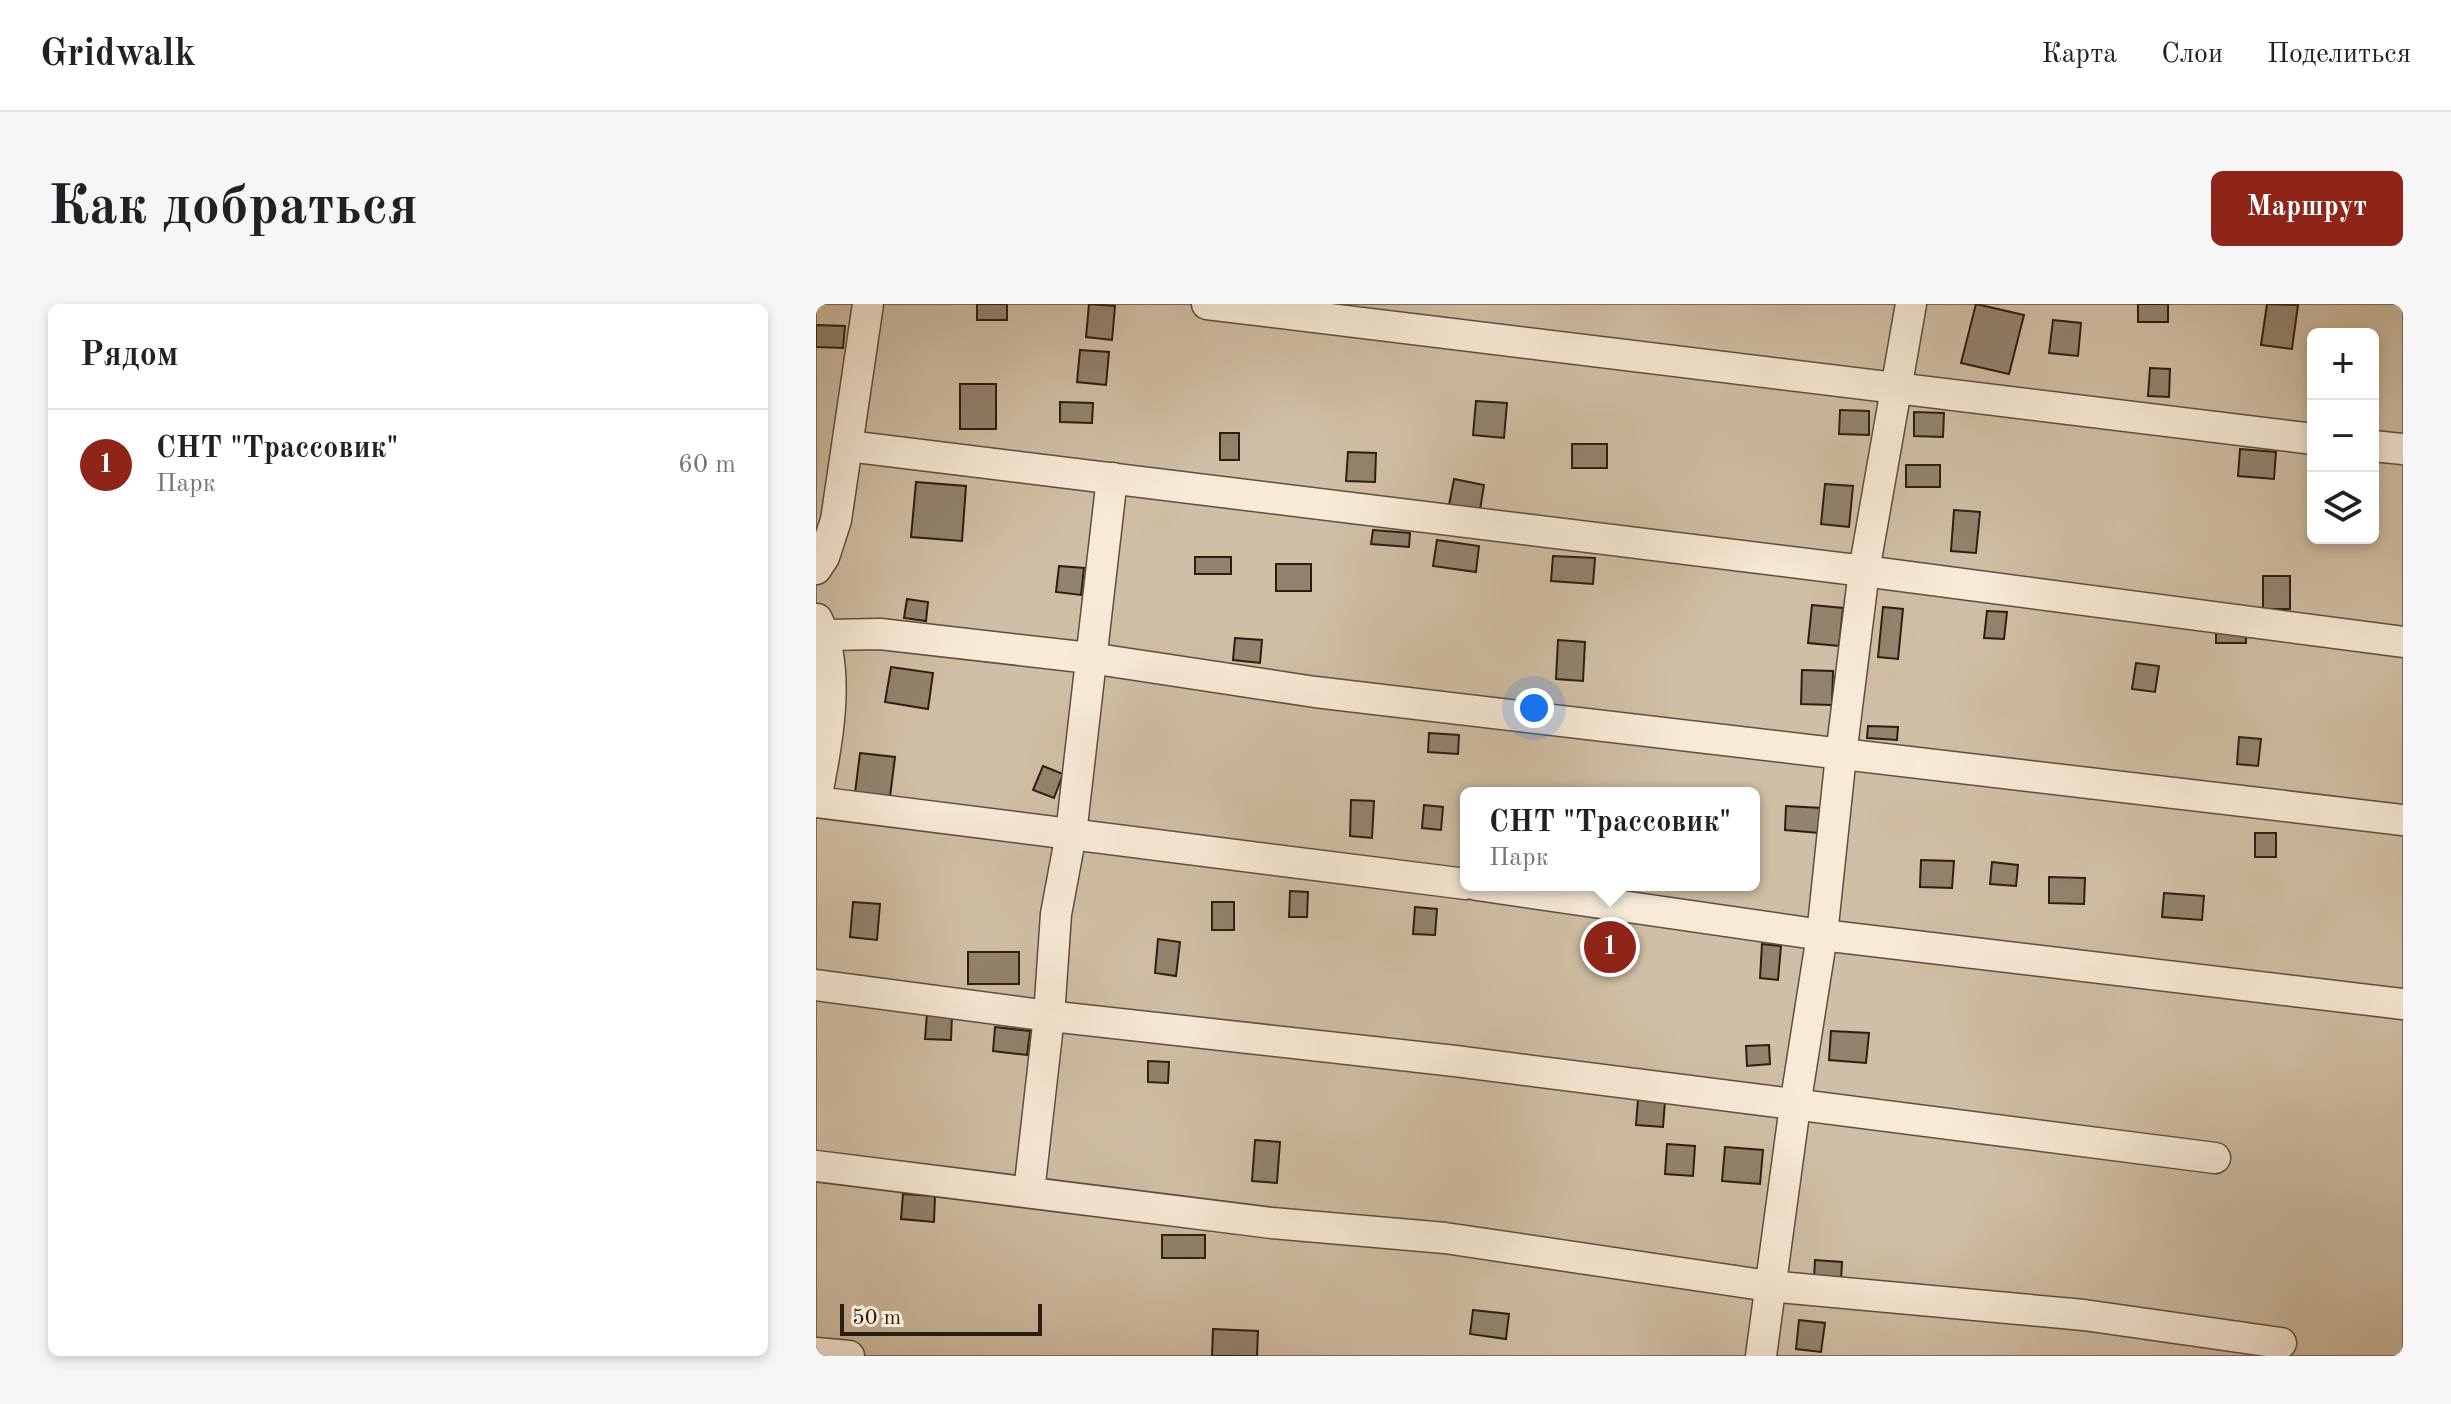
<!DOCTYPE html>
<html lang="ru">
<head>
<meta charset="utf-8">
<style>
  :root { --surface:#fff; --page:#f6f6f6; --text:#202124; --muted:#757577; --line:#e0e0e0; --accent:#8f2418 }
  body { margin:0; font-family:"Old Standard TT",serif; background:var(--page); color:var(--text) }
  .controls { position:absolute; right:24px; top:24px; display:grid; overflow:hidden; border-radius:12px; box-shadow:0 4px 12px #0003 }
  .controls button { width:72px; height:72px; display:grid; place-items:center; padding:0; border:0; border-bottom:2px solid var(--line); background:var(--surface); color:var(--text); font:40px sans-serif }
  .scale { position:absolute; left:24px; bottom:20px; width:202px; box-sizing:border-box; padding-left:8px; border:4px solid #2b1e11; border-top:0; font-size:22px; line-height:28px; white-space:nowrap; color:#2b1e11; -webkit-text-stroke:6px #f7ebd8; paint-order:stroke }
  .you { position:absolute; left:718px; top:404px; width:28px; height:28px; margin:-20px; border:6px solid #fff; border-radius:50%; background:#1a73e8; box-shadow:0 0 0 12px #1a73e833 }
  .badge { display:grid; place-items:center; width:52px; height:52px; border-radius:50%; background:var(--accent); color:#fff; font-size:26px; font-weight:700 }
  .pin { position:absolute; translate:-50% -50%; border:4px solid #fff; box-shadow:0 2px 8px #0006 }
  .popup { position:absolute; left:644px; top:483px; width:300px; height:104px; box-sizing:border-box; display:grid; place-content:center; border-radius:12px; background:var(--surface); filter:drop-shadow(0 2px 6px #0005); font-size:26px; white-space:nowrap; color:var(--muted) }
  .popup b { font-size:30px; color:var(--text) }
  .popup::after { content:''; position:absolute; left:50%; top:100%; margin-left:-16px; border:16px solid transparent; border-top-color:var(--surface) }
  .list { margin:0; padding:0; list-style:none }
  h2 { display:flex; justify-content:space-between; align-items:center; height:104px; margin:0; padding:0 32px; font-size:34px }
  h2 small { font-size:26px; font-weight:400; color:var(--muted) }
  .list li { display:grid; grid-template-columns:52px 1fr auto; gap:24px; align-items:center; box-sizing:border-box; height:112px; padding:0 32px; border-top:2px solid var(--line) }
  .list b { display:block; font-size:30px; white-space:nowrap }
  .list p { margin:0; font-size:26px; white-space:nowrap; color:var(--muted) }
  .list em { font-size:26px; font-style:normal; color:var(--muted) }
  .icon { flex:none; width:44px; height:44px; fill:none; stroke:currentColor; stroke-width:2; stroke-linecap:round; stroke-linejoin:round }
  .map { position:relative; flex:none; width:1587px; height:1052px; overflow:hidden; border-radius:12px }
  header { display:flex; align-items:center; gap:48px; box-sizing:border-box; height:112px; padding:0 40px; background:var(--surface); border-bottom:2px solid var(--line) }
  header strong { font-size:38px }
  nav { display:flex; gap:44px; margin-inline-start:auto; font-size:28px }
  .intro { display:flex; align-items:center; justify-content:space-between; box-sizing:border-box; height:192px; padding:0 48px }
  h1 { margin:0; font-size:56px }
  .button { padding:20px 36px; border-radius:12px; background:var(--accent); color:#fff; font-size:28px; font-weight:700 }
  main { display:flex; gap:48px; padding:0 48px }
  aside { flex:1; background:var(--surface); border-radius:12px; box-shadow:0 4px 12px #0003 }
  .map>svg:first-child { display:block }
</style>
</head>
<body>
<header>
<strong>Gridwalk</strong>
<nav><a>Карта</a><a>Слои</a><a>Поделиться</a></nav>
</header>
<div class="intro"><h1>Как добраться</h1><a class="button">Маршрут</a></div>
<main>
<aside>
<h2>Рядом<small></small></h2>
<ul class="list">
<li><span class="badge">1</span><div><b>СНТ &quot;Трассовик&quot;</b><p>Парк</p></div><em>60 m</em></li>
</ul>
</aside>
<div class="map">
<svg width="1587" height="1052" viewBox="0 0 1587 1052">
  <rect width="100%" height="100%" fill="#f3e0c3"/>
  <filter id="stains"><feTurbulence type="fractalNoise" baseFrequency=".0025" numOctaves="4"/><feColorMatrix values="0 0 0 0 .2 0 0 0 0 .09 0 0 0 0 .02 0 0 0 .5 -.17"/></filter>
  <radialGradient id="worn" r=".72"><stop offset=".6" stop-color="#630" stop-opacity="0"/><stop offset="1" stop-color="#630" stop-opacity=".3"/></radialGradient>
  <path fill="#d1bfa5" stroke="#7e6e5b" stroke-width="2" fill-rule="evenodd" d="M0,0H1587V1052H0ZM1497,30H1557V234H1497ZM650,489H938V581H650Z"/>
  <g fill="#93836e" stroke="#2b1e11" stroke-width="2">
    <rect x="161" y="0" width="30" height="16"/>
    <polygon points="273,0 299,2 296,36 270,33"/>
    <polygon points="1160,0 1208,11 1193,70 1145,59"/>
    <rect x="1322" y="0" width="30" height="18"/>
    <polygon points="1451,0 1482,1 1476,45 1445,41"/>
    <polygon points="1237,16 1265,19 1262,52 1233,49"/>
    <polygon points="0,21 29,22 27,44 0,43"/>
    <polygon points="264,46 293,48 290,81 261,78"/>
    <polygon points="1334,64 1354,65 1353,93 1332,92"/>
    <rect x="144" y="80" width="36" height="45"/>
    <polygon points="660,97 691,99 688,134 657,131"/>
    <polygon points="244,98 277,99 276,119 244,118"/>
    <polygon points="1024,106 1053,107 1053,131 1023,130"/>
    <polygon points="1098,108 1128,109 1127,133 1098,132"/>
    <rect x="404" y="129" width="19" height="27"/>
    <rect x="756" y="140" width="35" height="24"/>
    <polygon points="1424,145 1460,148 1458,175 1422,172"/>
    <polygon points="532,148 560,149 559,178 530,177"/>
    <rect x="1090" y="161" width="34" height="22"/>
    <polygon points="638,175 668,181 664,206 633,201"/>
    <polygon points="100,178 150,182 146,237 95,233"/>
    <polygon points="1009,180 1037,182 1033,223 1005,220"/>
    <polygon points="1138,206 1164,208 1160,249 1135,247"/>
    <polygon points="557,226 594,229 593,243 555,240"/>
    <polygon points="621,236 663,242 660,268 617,262"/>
    <polygon points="737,252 779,254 777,280 735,277"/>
    <rect x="379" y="253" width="36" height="17"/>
    <rect x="460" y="260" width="35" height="27"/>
    <polygon points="243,262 268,264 265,291 240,288"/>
    <rect x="1447" y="272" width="27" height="33"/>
    <polygon points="91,295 112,298 110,317 88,314"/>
    <polygon points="996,301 1027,304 1023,342 992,339"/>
    <polygon points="1067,303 1087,305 1082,355 1062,353"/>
    <polygon points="1171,307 1191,308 1188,335 1168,334"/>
    <rect x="1400" y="325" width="30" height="14"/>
    <polygon points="419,334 446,336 444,359 417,356"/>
    <polygon points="742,336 769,338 767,377 740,375"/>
    <polygon points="1320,359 1343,362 1339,388 1316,385"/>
    <polygon points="75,363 117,369 112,405 69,398"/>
    <polygon points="986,366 1017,367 1016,401 985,400"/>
    <polygon points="1052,422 1082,423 1081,436 1051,434"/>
    <polygon points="613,429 643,431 642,450 612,448"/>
    <polygon points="1423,433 1445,435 1442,462 1421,460"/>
    <polygon points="44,449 79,453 74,493 39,489"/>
    <polygon points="227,462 247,470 238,494 217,486"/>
    <polygon points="535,496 558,497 556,534 534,532"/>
    <polygon points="608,501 627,503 625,526 606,524"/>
    <polygon points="970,502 1005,504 1003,529 969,526"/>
    <rect x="1439" y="529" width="21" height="24"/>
    <polygon points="1105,556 1138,557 1136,584 1104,583"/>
    <polygon points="1176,558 1202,561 1200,582 1174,580"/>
    <polygon points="1233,573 1269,574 1268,600 1233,599"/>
    <polygon points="474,587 492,588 491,613 473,613"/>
    <polygon points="1348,589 1388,592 1386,616 1346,613"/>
    <polygon points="37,598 64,600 61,636 34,633"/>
    <rect x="396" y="598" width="22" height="28"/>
    <polygon points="599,603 621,605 619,631 597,630"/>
    <polygon points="342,635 364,638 360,672 339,669"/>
    <polygon points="946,640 965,642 962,676 944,674"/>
    <rect x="152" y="648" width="51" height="32"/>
    <polygon points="111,709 136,710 135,736 109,735"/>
    <polygon points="179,723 214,727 211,751 177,747"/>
    <polygon points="1015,727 1053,729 1050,759 1013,756"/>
    <polygon points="953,741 954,760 931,762 930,742"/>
    <polygon points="332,757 353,758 352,779 332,778"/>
    <polygon points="822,795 849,797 847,823 820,821"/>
    <polygon points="439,836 464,838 461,879 436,877"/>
    <polygon points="851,840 879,842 877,872 849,870"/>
    <polygon points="909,843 947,846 944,880 906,877"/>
    <polygon points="87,890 119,892 118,918 85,915"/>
    <rect x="346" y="931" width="43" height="23"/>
    <polygon points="999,956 1026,958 1025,977 998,975"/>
    <polygon points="657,1006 693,1010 690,1035 654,1030"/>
    <polygon points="983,1016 1009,1019 1005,1048 980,1045"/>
    <polygon points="397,1025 442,1027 441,1052 396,1052"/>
  </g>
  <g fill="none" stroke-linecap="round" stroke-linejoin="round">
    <defs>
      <g id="minor">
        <polyline points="391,0 1497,135"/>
        <polyline points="32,142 1048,267 1587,338"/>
        <polyline points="1557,142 1587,145"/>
        <polyline points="0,265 8,253 20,216 52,0"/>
        <polyline points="9,331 64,330 274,354 499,388 1587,516"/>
        <path d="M0,495C11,442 26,364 1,315"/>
        <polyline points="0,498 650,580"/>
        <polyline points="661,581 1006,631 1587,700"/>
        <polyline points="0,681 233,712 639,757 1399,854"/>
        <polyline points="0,862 456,919 629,934 953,982 1268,1011 1465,1039"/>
        <polyline points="213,888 233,712 240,610 255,530 296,174"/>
        <polyline points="0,1049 33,1052"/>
        <polyline points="945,1052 979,802 1006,631 1025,451 1048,267 1095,0"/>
      </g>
    </defs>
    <use href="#minor" stroke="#5d4e3e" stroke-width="33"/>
    <use href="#minor" stroke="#f7ebd8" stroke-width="30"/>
  </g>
  <rect width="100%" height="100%" filter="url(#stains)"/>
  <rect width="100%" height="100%" fill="url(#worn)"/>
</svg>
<div class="controls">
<button>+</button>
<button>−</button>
<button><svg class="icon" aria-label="layers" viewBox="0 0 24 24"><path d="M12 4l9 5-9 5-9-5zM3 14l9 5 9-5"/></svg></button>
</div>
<div class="scale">50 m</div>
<div class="you"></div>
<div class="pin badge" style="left:794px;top:643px">1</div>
<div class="popup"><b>СНТ &quot;Трассовик&quot;</b>Парк</div>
</div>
</main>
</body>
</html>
